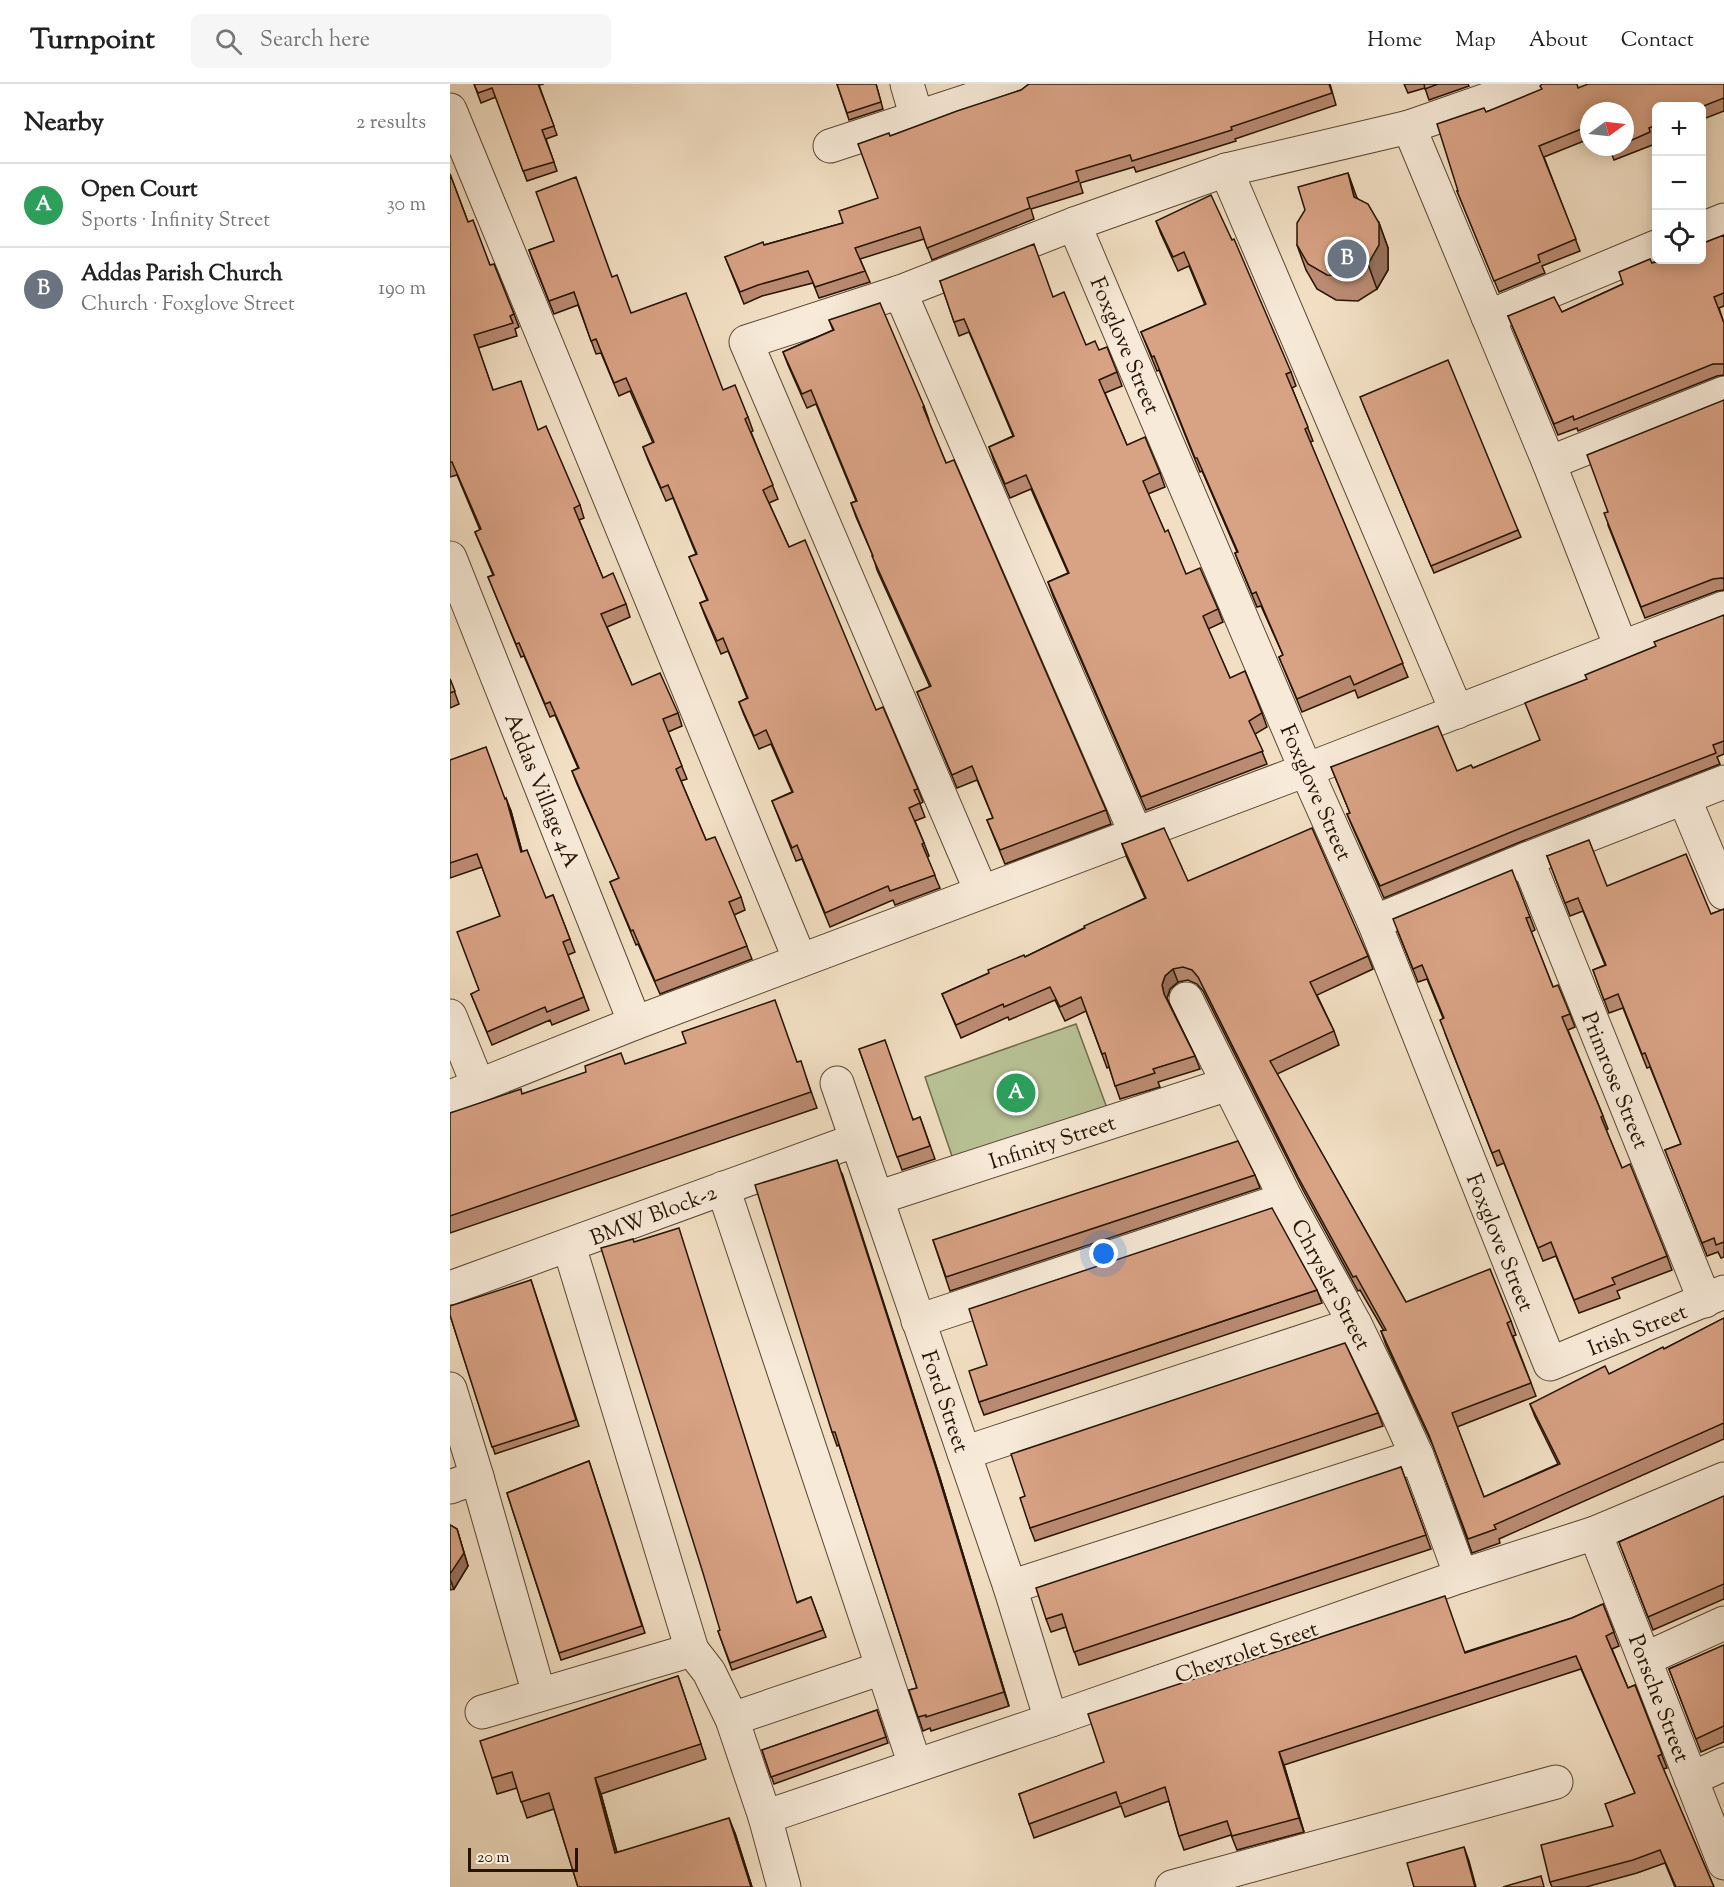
<!DOCTYPE html>
<html lang="en">
<head>
<meta charset="utf-8">
<style>
  :root { --surface:#fff; --page:#f6f6f6; --text:#222; --muted:#767676; --line:#e0e0e0; --accent:#7c3aed }
  body { margin:0; font-family:"Sorts Mill Goudy",serif; background:var(--page); color:var(--text) }
  .controls { position:absolute; right:18px; top:18px; display:grid; overflow:hidden; border-radius:9px; box-shadow:0 3px 15px #0003 }
  .controls button { width:54px; height:54px; display:grid; place-items:center; padding:0; border:0; border-bottom:2px solid var(--line); background:var(--surface); color:var(--text); font:30px sans-serif }
  .compass { position:absolute; left:1130px; top:18px; width:54px; height:54px; border-radius:50%; background:var(--surface); box-shadow:0 3px 15px #0003; rotate:75deg }
  .scale { position:absolute; left:18px; bottom:15px; width:110px; box-sizing:border-box; padding-left:6px; border:3px solid #271400; border-top:0; font-size:16px; line-height:21px; white-space:nowrap; color:#271400; -webkit-text-stroke:4px #f7ead8; paint-order:stroke }
  .you { position:absolute; left:654px; top:1170px; width:21px; height:21px; margin:-15px; border:4px solid #fff; border-radius:50%; background:#1a73e8; box-shadow:0 0 0 9px #1a73e833 }
  .badge { display:grid; place-items:center; width:39px; height:39px; border-radius:50%; background:var(--accent); color:#fff; font-size:20px; font-weight:700 }
  .pin { position:absolute; translate:-50% -50%; border:3px solid #fff; box-shadow:0 2px 6px #0006 }
  .list { margin:0; padding:0; list-style:none }
  h2 { display:flex; justify-content:space-between; align-items:center; height:78px; margin:0; padding:0 24px; font-size:26px }
  h2 small { font-size:20px; font-weight:400; color:var(--muted) }
  .list li { display:grid; grid-template-columns:39px 1fr auto; gap:18px; align-items:center; box-sizing:border-box; height:84px; padding:0 24px; border-top:2px solid var(--line) }
  .list b { display:block; font-size:22px; white-space:nowrap }
  .list p { margin:0; font-size:20px; white-space:nowrap; color:var(--muted) }
  .list em { font-size:20px; font-style:normal; color:var(--muted) }
  .icon { flex:none; width:33px; height:33px; fill:none; stroke:currentColor; stroke-width:2; stroke-linecap:round; stroke-linejoin:round }
  .map { position:relative; flex:none; width:1274px; height:1803px; overflow:hidden }
  header { display:flex; align-items:center; gap:36px; box-sizing:border-box; height:84px; padding:0 30px; background:var(--surface); border-bottom:2px solid var(--line) }
  header strong { font-size:28px }
  nav { display:flex; gap:33px; margin-inline-start:auto; font-size:21px }
  .search { width:420px; height:54px; background:var(--page); display:flex; align-items:center; gap:15px; box-sizing:border-box; padding:0 21px; border-radius:9px; color:var(--muted); font-size:22px }
  main { display:flex }
  aside { flex:1; background:var(--surface) }
  .map>svg:first-child { display:block }
</style>
</head>
<body>
<header>
<strong>Turnpoint</strong>
<div class="search"><svg class="icon" aria-label="search" viewBox="0 0 24 24"><circle cx="10" cy="10" r="6"/><path d="M15 15l6 6"/></svg>Search here</div>
<nav><a>Home</a><a>Map</a><a>About</a><a>Contact</a></nav>
</header>
<main>
<aside>
<h2>Nearby<small>2 results</small></h2>
<ul class="list">
<li><span class="badge" style="background:#2e9e5b">A</span><div><b>Open Court</b><p>Sports · Infinity Street</p></div><em>30 m</em></li>
<li><span class="badge" style="background:#6b7280">B</span><div><b>Addas Parish Church</b><p>Church · Foxglove Street</p></div><em>190 m</em></li>
</ul>
</aside>
<div class="map">
<svg width="1274" height="1803" viewBox="0 0 1274 1803">
  <rect width="100%" height="100%" fill="#f2dfc3"/>
  <filter id="stains"><feTurbulence type="fractalNoise" baseFrequency=".00333" numOctaves="4"/><feColorMatrix values="0 0 0 0 .2 0 0 0 0 .09 0 0 0 0 .02 0 0 0 .5 -.17"/></filter>
  <radialGradient id="worn" r=".72"><stop offset=".6" stop-color="#630" stop-opacity="0"/><stop offset="1" stop-color="#630" stop-opacity=".3"/></radialGradient>
  <polygon fill="#b8c295" stroke="#706b4a" stroke-width="1.5" points="626,940 657,1024 504,1078 475,993"/>
  <g fill="none" stroke-linecap="round" stroke-linejoin="round">
    <defs>
      <g id="street">
        <polyline points="457,0 467,34"/>
        <polyline points="0,26 350,876"/>
        <polyline points="959,43 1099,379 1171,563"/>
        <polyline points="380,62 569,0"/>
        <polyline points="776,86 1007,628"/>
        <polyline points="624,140 856,686 924,838 1100,1280 1274,1208"/>
        <polyline points="1252,145 1274,136"/>
        <polyline points="450,208 686,750"/>
        <polyline points="1038,233 1206,163"/>
        <polyline points="1099,379 1274,309"/>
        <polyline points="0,474 185,939"/>
        <polyline points="1234,714 1274,809"/>
        <polyline points="1077,775 1255,1217"/>
        <polyline points="531,807 296,258 450,208 624,140 776,86 959,43 1082,0"/>
        <polyline points="924,838 1077,775 1274,698"/>
        <polyline points="736,915 836,1115 905,1240 937,1306 967,1372 1011,1492"/>
        <polyline points="0,932 28,1001"/>
        <polyline points="387,999 560,1503 601,1636"/>
        <polyline points="0,1013 185,939 856,686 1274,524"/>
        <polyline points="273,1104 465,1681"/>
        <polyline points="427,1114 778,1000"/>
        <polyline points="119,1162 242,1566 259,1588 282,1635 315,1733 334,1803"/>
        <polyline points="0,1204 406,1056"/>
        <polyline points="468,1237 836,1115"/>
        <polyline points="0,1305 27,1393 89,1610"/>
        <polyline points="514,1369 905,1240"/>
        <polyline points="0,1403 27,1393"/>
        <polyline points="1145,1449 1274,1779"/>
        <polyline points="560,1503 967,1372"/>
        <polyline points="1195,1575 1274,1539"/>
        <polyline points="32,1628 242,1566"/>
        <polyline points="282,1635 432,1584"/>
        <polyline points="1241,1695 1274,1680"/>
        <polyline points="315,1733 601,1636 1011,1492 1145,1449 1274,1395"/>
        <polyline points="722,1803 1106,1698"/>
      </g>
    </defs>
    <use href="#street" stroke="#5a4731" stroke-width="35"/>
    <use href="#street" stroke="#f7ead8" stroke-width="33"/>
  </g>
  <g fill="#ba8b72" stroke="#271400" stroke-width="1.5">
    <polygon points="24,0 94,0 89,1 107,51 96,55 107,87 77,97 46,13 31,19"/>
    <polygon points="387,0 426,0 433,25 399,36"/>
    <polygon points="579,0 880,0 886,21 785,55 786,57 686,88 684,83 630,99 633,109 581,125 584,135 482,176 474,155 410,175 420,198 369,214 363,199 312,212 294,220 275,173 314,161 393,139 428,114 440,52 571,6"/>
    <polygon points="954,0 1018,0 1019,2 979,16 975,4 958,9"/>
    <polygon points="1274,0 1274,27 1251,36 1251,22 1206,22 1206,54 1203,55 1205,60 1164,76 1159,63 1175,63 1175,27 1139,27 1139,55 1094,73 1130,167 1092,182 1095,189 1049,208 1007,107 1008,107 1036,28 1128,4"/>
    <polygon points="0,90 18,138 40,181 64,230 69,243 65,245 67,252 28,264 43,306 88,346 130,421 134,434 129,436 153,494 176,520 180,533 157,543 182,601 228,629 232,642 218,648 237,695 231,697 256,756 291,813 295,826 284,831 302,875 210,910 188,860 186,861 160,798 169,794 127,700 122,687 128,684 105,631 100,633 74,572 71,573 38,493 43,491 25,448 30,446 7,391 0,393"/>
    <polygon points="907,114 929,139 938,164 938,186 927,205 908,217 886,216 867,205 856,186 847,161"/>
    <polygon points="706,137 841,288 846,302 842,304 863,357 860,358 958,593 908,614 905,606 852,628 829,573 833,571 811,522 807,523 790,482 785,469 787,468 752,387 750,388 709,286 707,287 691,248 755,221 739,182 728,187 711,150"/>
    <polygon points="1274,151 1274,222 1269,224 1274,239 1274,291 1267,292 1128,347 1127,344 1108,351 1058,232 1112,228 1173,200 1202,179"/>
    <polygon points="104,157 162,193 181,229 273,306 298,333 303,347 301,348 328,415 319,419 339,463 468,705 473,718 470,720 475,733 465,737 474,759 479,772 477,773 490,804 445,821 443,816 380,843 352,775 346,777 322,717 342,708 321,660 309,665 294,631 289,618 297,614 278,567 271,570 255,532 250,519 257,516 239,473 246,470 223,414 216,417 198,376 193,363 203,359 180,307 169,312 151,269 146,270 128,221 104,230 84,180 79,166"/>
    <polygon points="490,197 603,213 636,261 649,266 667,288 672,302 655,309 677,361 710,389 715,403 698,410 715,448 736,490 768,525 773,538 758,545 780,594 812,629 817,643 805,650 817,680 696,726 603,512 598,498 618,489 581,405 560,414 544,377 539,363 563,352 519,248 509,252"/>
    <polygon points="379,236 474,322 479,336 478,336 496,379 656,726 661,740 555,780 537,736 543,734 527,696 507,704 467,608 480,603 427,486 423,472 406,433 401,419 406,417 366,320 357,324 338,281 333,268 383,246"/>
    <polygon points="1274,316 1274,506 1267,507 1195,534 1158,441 1158,428"/>
    <polygon points="913,320 1068,446 1071,453 984,489"/>
    <polygon points="1274,531 1274,670 1267,673 1270,680 1070,758 934,814 902,742 897,730 900,729 881,683 1007,687 1023,684 1090,657 1137,595"/>
    <polygon points="0,595 9,620 0,624"/>
    <polygon points="0,676 55,715 61,727 72,768 96,814 103,811 125,868 118,871 139,926 102,941 100,936 42,961 21,910 29,907 50,832 32,783 0,794"/>
    <polygon points="672,760 738,797 918,872 923,885 867,911 884,947 889,961 827,990 956,1218 1061,1237 1066,1251 1063,1252 1086,1312 1007,1343 1034,1413 1108,1380 1085,1333 1080,1320 1159,1290 1214,1265 1274,1234 1274,1355 1049,1455 1050,1459 1022,1469 984,1364 936,1261 931,1247 934,1247 910,1206 908,1207 853,1106 753,907 747,900 738,896 728,898 720,905 717,914 745,972 750,985 708,998 710,1003 670,1015 659,983 657,984 636,927 615,937 605,916 559,936 558,933 511,954 492,910 575,873 695,814 677,774"/>
    <polygon points="1097,772 1157,802 1261,830 1274,825 1274,1173 1271,1174 1268,1168 1257,1172 1215,1066 1231,1060 1200,983 1197,984 1173,924 1159,929 1143,886 1155,881 1133,827 1120,832"/>
    <polygon points="1080,833 1085,846 1081,848 1103,903 1120,930 1125,943 1118,946 1153,1032 1158,1045 1156,1046 1172,1084 1217,1172 1222,1186 1167,1207 1170,1214 1129,1229 1106,1172 1093,1177 1054,1079 1047,1082 995,949 993,934 977,895 968,898 948,848"/>
    <polygon points="409,965 464,1036 470,1033 485,1075 452,1086"/>
    <polygon points="347,978 356,993 367,1024 0,1149 0,1029 72,1010 175,980"/>
    <polygon points="392,1089 490,1394 559,1622 481,1647 480,1644 473,1647 459,1606 467,1604 462,1588 389,1361 387,1362 382,1348"/>
    <polygon points="805,1091 810,1104 500,1207 483,1156"/>
    <polygon points="81,1196 129,1342 45,1370 0,1231"/>
    <polygon points="867,1206 872,1219 534,1331 529,1318"/>
    <polygon points="928,1329 933,1342 585,1457 580,1444 575,1412"/>
    <polygon points="139,1377 195,1549 111,1576 57,1409"/>
    <polygon points="951,1383 981,1465 629,1581 616,1543 601,1548 596,1535"/>
    <polygon points="1274,1412 1274,1515 1203,1546 1169,1458"/>
    <polygon points="0,1441 7,1445 18,1482 4,1505 0,1506"/>
    <polygon points="361,1513 376,1553 282,1586 268,1547"/>
    <polygon points="1153,1520 1169,1562 1162,1565 1178,1604 1185,1601 1217,1684 1213,1685 1264,1803 1225,1803 1215,1779 1187,1789 1136,1803 1102,1803 1100,1798 1163,1742 1185,1709 1131,1585 834,1681 854,1748 787,1766 781,1751 734,1766 729,1752 719,1717 675,1733 671,1722 584,1754 569,1710 1122,1534"/>
    <polygon points="1274,1561 1274,1658 1251,1668 1219,1585"/>
    <polygon points="228,1592 256,1675 151,1710 167,1768 285,1749 302,1803 128,1803 104,1725 77,1734 67,1704 47,1710 42,1694"/>
    <polygon points="427,1626 438,1659 324,1700 312,1666"/>
  </g>
  <g fill="#97715c" stroke="#271400" stroke-width="1.5">
    <polygon points="898,89 907,114 914,138 904,113"/>
    <polygon points="929,139 938,164 938,186 927,205 918,180"/>
    <polygon points="56,714 61,727 76,782 71,768"/>
    <polygon points="723,885 728,898 720,905 717,914 719,923 714,910 712,901 715,892"/>
    <polygon points="387,1076 490,1394 559,1622 554,1608"/>
    <polygon points="7,1445 18,1482 4,1505 0,1495 0,1490"/>
    <polygon points="829,1668 834,1681 854,1748 849,1734"/>
    <polygon points="145,1694 151,1710 171,1784 165,1769"/>
    <polygon points="279,1734 285,1749 302,1803 301,1803"/>
    <polygon points="1014,1763 1019,1777 1026,1803 1025,1803"/>
  </g>
  <g fill="#d8a284" stroke="#271400" stroke-width="1.5">
    <polygon points="24,0 88,0 104,42 92,46 104,78 73,87 42,4 28,9"/>
    <polygon points="387,0 426,0 431,18 397,29"/>
    <polygon points="579,0 879,0 882,9 781,43 782,46 682,77 680,71 626,87 629,97 577,114 580,124 477,164 470,143 405,164 415,187 365,203 358,187 308,201 290,208 275,173 313,158 314,161 393,139 389,127 428,114 408,60 439,49 440,52 507,27 571,6"/>
    <polygon points="974,0 988,0 975,5"/>
    <polygon points="1092,0 1127,0 1128,4 1138,0 1274,0 1274,14 1251,23 1206,22 1206,41 1199,44 1200,48 1175,59 1175,27 1139,27 1139,42 1089,62 1126,155 1088,171 1090,178 1044,197 1007,107 1008,107 987,40 1034,24 1036,28 1092,5 1090,2"/>
    <polygon points="898,89 904,113 918,120 929,139 929,161 918,180 898,192 877,191 858,180 847,161 847,139 855,126 848,103"/>
    <polygon points="0,90 18,138 23,136 40,181 44,180 64,230 60,232 63,239 24,251 43,306 71,297 88,346 96,342 130,421 124,424 153,494 163,489 176,520 151,530 182,601 210,589 228,629 213,635 232,682 226,685 256,756 265,753 291,813 279,818 297,862 205,897 183,846 181,847 160,798 169,794 122,687 129,684 100,618 95,620 69,559 66,560 38,493 44,491 25,448 31,445 2,378 0,378"/>
    <polygon points="126,93 162,193 167,191 181,229 236,209 273,306 285,301 298,333 295,335 323,401 313,406 339,463 355,456 426,626 433,623 468,705 464,706 470,719 459,724 474,759 472,760 485,791 440,807 438,802 375,829 347,761 342,764 322,717 343,708 316,646 304,652 289,618 298,614 273,554 267,557 250,519 258,516 239,473 247,470 218,401 211,404 193,363 204,358 176,294 164,299 146,255 141,257 124,208 99,217 79,166 104,157 86,108"/>
    <polygon points="761,111 782,156 784,155 841,288 836,290 858,343 855,345 953,579 904,601 900,592 847,615 829,573 833,571 806,508 802,510 785,469 788,468 747,374 745,374 704,272 702,273 691,248 756,220 734,168 723,173 706,137"/>
    <polygon points="1274,151 1274,209 1264,213 1274,239 1274,280 1263,280 1124,336 1123,332 1104,340 1058,232 1104,213 1112,228 1173,200 1169,188 1200,175 1202,179 1212,176 1251,176 1251,160"/>
    <polygon points="584,160 603,213 614,208 636,261 645,257 649,266 657,263 667,288 649,296 677,361 695,353 710,389 693,397 715,448 718,446 736,490 750,484 768,525 753,532 780,594 795,587 812,629 799,637 813,667 691,713 598,498 619,489 576,391 555,400 539,363 564,352 514,235 504,238 490,197"/>
    <polygon points="430,219 474,322 473,323 496,379 504,376 656,726 550,766 537,736 543,734 522,682 502,691 467,608 481,602 422,472 423,472 401,419 407,417 361,306 352,310 333,268 384,246 379,236"/>
    <polygon points="998,276 1068,446 981,482 910,313"/>
    <polygon points="1274,316 1274,495 1272,494 1263,495 1191,523 1154,429 1158,428 1137,371"/>
    <polygon points="1274,531 1274,657 1263,661 1266,669 1066,746 930,802 897,730 900,729 881,683 988,642 1007,687 1021,681 1023,684 1090,656 1075,619 1137,595 1135,591 1206,562 1204,558"/>
    <polygon points="0,595 5,607 0,609"/>
    <polygon points="36,663 55,715 56,714 71,768 77,766 96,814 103,811 120,855 113,858 134,913 97,928 95,923 37,948 21,910 29,906 7,848 50,832 27,770 0,779 0,676"/>
    <polygon points="714,744 738,797 862,744 918,872 860,898 884,947 820,977 956,1218 1040,1185 1061,1237 1057,1239 1081,1299 1002,1329 1034,1413 1110,1380 1080,1320 1155,1282 1159,1290 1213,1263 1214,1265 1274,1234 1274,1339 1044,1441 1046,1445 1018,1455 979,1351 931,1247 936,1246 906,1192 903,1193 848,1093 748,893 742,886 733,883 723,885 715,892 712,901 714,910 745,972 703,985 705,989 665,1002 655,969 652,970 631,913 610,923 600,903 554,923 553,920 506,941 492,910 539,889 538,886 574,871 575,873 635,844 634,842 696,814 672,760"/>
    <polygon points="1139,756 1157,802 1236,770 1261,830 1274,825 1274,1158 1266,1161 1264,1154 1252,1159 1215,1066 1231,1060 1195,969 1192,970 1168,910 1154,916 1143,886 1156,881 1128,814 1115,819 1097,772"/>
    <polygon points="1062,786 1080,833 1076,834 1103,903 1108,901 1120,930 1112,933 1153,1032 1151,1033 1172,1084 1180,1080 1217,1172 1162,1194 1165,1200 1124,1216 1101,1158 1088,1164 1049,1066 1042,1069 990,936 994,934 972,881 963,885 943,835"/>
    <polygon points="325,916 347,978 351,977 361,1008 0,1132 0,1029 71,1005 72,1010 136,988 135,982 171,969 175,980 236,959 232,948"/>
    <polygon points="435,956 463,1036 470,1033 480,1062 447,1073 409,965"/>
    <polygon points="788,1057 805,1091 496,1193 483,1156"/>
    <polygon points="387,1076 485,1381 554,1608 476,1633 476,1631 468,1633 459,1606 467,1604 462,1588 385,1348 382,1348 369,1307 305,1101"/>
    <polygon points="822,1124 867,1206 529,1318 519,1287 537,1281 519,1225"/>
    <polygon points="229,1144 347,1519 361,1513 373,1546 280,1579 268,1547 270,1546 253,1489 151,1164 183,1155 184,1158"/>
    <polygon points="81,1196 126,1336 42,1363 0,1231 0,1222"/>
    <polygon points="895,1259 928,1329 580,1444 570,1414 575,1412 561,1370"/>
    <polygon points="139,1377 192,1542 109,1569 57,1409"/>
    <polygon points="951,1383 976,1451 624,1568 612,1530 596,1535 586,1504"/>
    <polygon points="1274,1412 1274,1500 1198,1533 1169,1458"/>
    <polygon points="0,1441 7,1445 14,1469 0,1490"/>
    <polygon points="995,1512 1015,1569 1122,1534 1153,1520 1164,1548 1156,1552 1178,1604 1185,1601 1212,1670 1208,1672 1264,1803 1226,1803 1210,1766 1183,1776 1100,1798 1091,1761 1163,1742 1155,1720 1185,1709 1126,1572 829,1668 849,1734 782,1752 777,1737 729,1752 715,1703 670,1720 666,1708 579,1740 569,1710 654,1678 638,1630"/>
    <polygon points="1274,1561 1274,1642 1246,1655 1219,1585"/>
    <polygon points="228,1592 251,1660 145,1694 165,1769 279,1734 301,1803 128,1803 99,1709 71,1718 62,1688 42,1694 30,1657"/>
    <polygon points="427,1626 436,1653 321,1693 312,1666"/>
    <polygon points="1014,1763 1025,1803 964,1803 957,1779"/>
    <polygon points="1091,1792 1094,1803 1053,1803"/>
  </g>
  <g text-anchor="middle" stroke-width="4.5" stroke-linejoin="round" paint-order="stroke">
    <g font-size="22" fill="#271400" stroke="#f7ead8">
      <text transform="translate(676 261) rotate(67)" y="8">Foxglove Street</text>
      <text transform="translate(93 706) rotate(68)" y="8">Addas Village 4A</text>
      <text transform="translate(867 708) rotate(66)" y="8">Foxglove Street</text>
      <text transform="translate(1166 996) rotate(68)" y="8">Primrose Street</text>
      <text transform="translate(602 1057) rotate(-18)" y="8">Infinity Street</text>
      <text transform="translate(203 1130) rotate(-21)" y="8">BMW Block-2</text>
      <text transform="translate(1051 1158) rotate(68)" y="8">Foxglove Street</text>
      <text transform="translate(882 1200) rotate(62)" y="8">Chrysler Street</text>
      <text transform="translate(1187 1245) rotate(-22)" y="8">Irish Street</text>
      <text transform="translate(496 1317) rotate(71)" y="8">Ford Street</text>
      <text transform="translate(796 1567) rotate(-19)" y="8">Chevrolet Sreet</text>
      <text transform="translate(1210 1614) rotate(69)" y="8">Porsche Street</text>
    </g>
  </g>
  <rect width="100%" height="100%" filter="url(#stains)"/>
  <rect width="100%" height="100%" fill="url(#worn)"/>
</svg>
<div class="controls">
<button>+</button>
<button>−</button>
<button><svg class="icon" aria-label="locate" viewBox="0 0 24 24"><circle cx="12" cy="12" r="6"/><path d="M12 2v4M12 18v4M2 12h4M18 12h4"/></svg></button>
</div>
<svg class="compass" viewBox="-18 -18 36 36"><path d="M0-13l5 13h-10z" fill="#e53935"/><path d="M0 13l5-13h-10z" fill="#767676"/></svg>
<div class="scale">20 m</div>
<div class="you"></div>
<div class="pin badge" style="left:566px;top:1009px;background:#2e9e5b">A</div>
<div class="pin badge" style="left:897px;top:175px;background:#6b7280">B</div>
</div>
</main>
</body>
</html>
